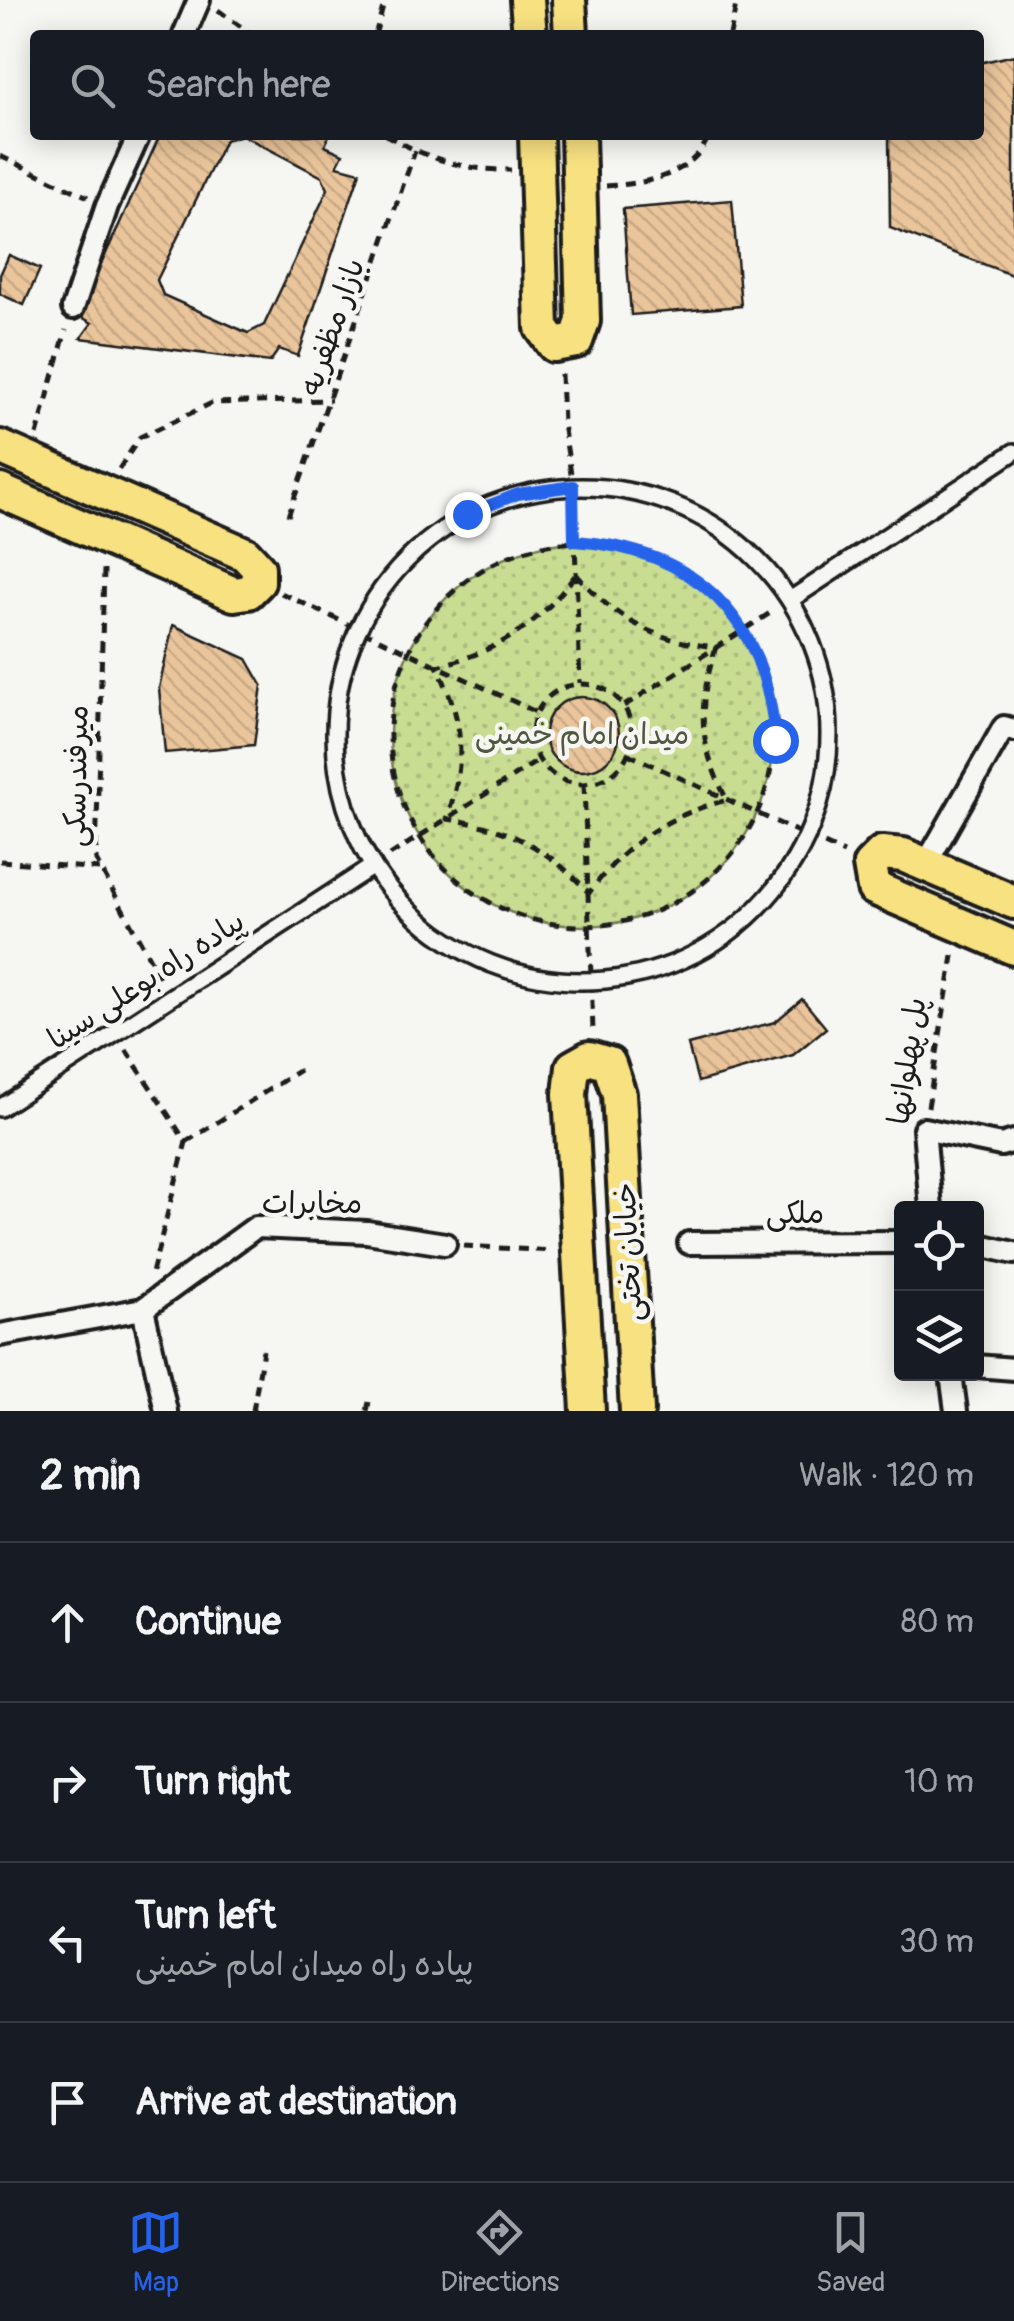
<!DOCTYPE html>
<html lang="en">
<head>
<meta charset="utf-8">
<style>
  :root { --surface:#171b24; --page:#20242c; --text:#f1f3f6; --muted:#9ea1a6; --line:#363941; --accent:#2563eb }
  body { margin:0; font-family:Pangolin,"Playpen Sans Arabic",sans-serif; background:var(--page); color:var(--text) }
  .controls { position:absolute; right:30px; bottom:30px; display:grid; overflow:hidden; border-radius:10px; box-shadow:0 5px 25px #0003 }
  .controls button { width:90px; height:90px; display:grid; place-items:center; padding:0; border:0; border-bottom:2px solid var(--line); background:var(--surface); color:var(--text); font:50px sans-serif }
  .stop { position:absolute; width:30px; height:30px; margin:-22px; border:8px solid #2563eb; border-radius:50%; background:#fff }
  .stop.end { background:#2563eb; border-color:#fff; box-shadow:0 2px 10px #0008 }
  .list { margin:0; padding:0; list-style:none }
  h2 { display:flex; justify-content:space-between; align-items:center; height:130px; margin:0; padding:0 40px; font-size:42px }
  h2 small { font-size:32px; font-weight:400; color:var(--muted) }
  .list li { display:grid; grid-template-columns:65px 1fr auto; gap:30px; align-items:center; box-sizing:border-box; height:160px; padding:0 40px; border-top:2px solid var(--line) }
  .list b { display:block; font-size:38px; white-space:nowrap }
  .list p { margin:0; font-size:32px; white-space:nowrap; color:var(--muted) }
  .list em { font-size:32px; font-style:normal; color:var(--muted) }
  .icon { flex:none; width:55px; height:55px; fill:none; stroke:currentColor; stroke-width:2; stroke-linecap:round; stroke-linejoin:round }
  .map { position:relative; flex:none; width:1014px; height:1411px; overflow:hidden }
  .search { position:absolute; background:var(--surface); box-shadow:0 5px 25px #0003; left:30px; right:30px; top:30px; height:110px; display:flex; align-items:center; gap:25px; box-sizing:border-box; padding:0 35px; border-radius:10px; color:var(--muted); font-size:38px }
  .sheet { height:770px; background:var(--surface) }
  nav { display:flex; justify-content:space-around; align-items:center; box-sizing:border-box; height:140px; border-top:2px solid var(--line); background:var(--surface); font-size:28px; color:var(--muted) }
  nav a { display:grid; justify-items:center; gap:5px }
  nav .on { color:var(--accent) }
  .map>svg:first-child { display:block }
</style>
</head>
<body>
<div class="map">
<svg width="1014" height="1411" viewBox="0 0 1014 1411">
  <defs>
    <pattern id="park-dots" width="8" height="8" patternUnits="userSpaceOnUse" patternTransform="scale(2.5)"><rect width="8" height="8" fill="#c8dd92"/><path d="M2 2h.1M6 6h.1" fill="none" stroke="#abbd7d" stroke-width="1.8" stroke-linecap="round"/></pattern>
    <pattern id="building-back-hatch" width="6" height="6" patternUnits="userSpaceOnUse" patternTransform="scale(2.5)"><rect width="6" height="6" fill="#eac59b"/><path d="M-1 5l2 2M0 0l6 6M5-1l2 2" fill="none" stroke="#c8a985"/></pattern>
  </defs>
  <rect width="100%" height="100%" fill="#f6f6f2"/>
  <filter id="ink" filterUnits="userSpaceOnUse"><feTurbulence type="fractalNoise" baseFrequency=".01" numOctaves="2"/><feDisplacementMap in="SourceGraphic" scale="20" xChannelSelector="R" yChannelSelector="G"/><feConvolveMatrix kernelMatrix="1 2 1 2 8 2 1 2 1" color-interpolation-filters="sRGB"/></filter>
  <g filter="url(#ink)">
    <circle fill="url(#park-dots)" stroke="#727c57" stroke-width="2.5" cx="582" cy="734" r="192"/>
    <g fill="url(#building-back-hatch)" stroke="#1c1c1c" stroke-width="2.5">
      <polygon points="1014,55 1014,276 890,228 889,135 979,135 979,63"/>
      <polygon points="160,135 242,135 225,140 157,280 163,295 248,333 264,325 328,189 322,177 242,135 329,135 325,146 343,154 337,166 360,172 298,356 279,349 270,362 81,338 92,323 78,315"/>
      <polygon points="732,200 741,306 631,315 623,209"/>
      <polygon points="9,255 40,269 24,305 0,294 0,275"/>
      <polygon points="173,625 247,659 262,685 254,745 165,753 159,688"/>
      <circle cx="582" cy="734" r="37"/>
      <polygon points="802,999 826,1028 793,1055 698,1082 688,1045 775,1022"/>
    </g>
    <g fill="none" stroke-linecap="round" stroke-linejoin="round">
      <defs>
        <g id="pedestrian">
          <circle cx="582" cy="734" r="247"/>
          <polyline points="790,600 1014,452"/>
          <polyline points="0,1108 373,866"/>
        </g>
        <g id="minor">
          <polyline points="184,35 199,0"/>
          <polyline points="73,308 107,206 139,135"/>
          <polyline points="926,864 1004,727 1014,730"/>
          <polyline points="931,1208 924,1129 1001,1145 1014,1141"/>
          <polyline points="689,1243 902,1242"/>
          <polyline points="976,1244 1014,1253"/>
          <polyline points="143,1309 166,1411"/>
          <polyline points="0,1335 143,1309 256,1227 367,1232 445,1244"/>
          <polyline points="976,1366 1014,1369"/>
          <polyline points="951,1374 956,1411"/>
        </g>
        <g id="primary">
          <polyline points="527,0 530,35"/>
          <polyline points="569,0 571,35"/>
          <polyline points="536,135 542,328 554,345 576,341 583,321 578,135"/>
          <polyline points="0,447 245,554 258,568 258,582 248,592 234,594 0,491"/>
          <polyline points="1014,902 903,855 882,853 870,865 874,888 1014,948"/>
          <polyline points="588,1411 570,1094 573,1067 589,1058 609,1064 619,1094 637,1411"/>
        </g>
      </defs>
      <use href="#pedestrian" stroke="#1c1c1c" stroke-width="22"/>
      <use href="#minor" stroke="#1c1c1c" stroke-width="28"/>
      <use href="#primary" stroke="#1c1c1c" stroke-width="40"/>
      <g stroke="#1c1c1c" stroke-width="5" stroke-dasharray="10 8" stroke-linecap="butt">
        <polyline points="218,10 252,35"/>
        <polyline points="375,35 385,0"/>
        <polyline points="730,35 737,0"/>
        <path d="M386,135C427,158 464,171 511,170"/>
        <polyline points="0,156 88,197"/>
        <path d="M606,186C644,184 694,176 709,135"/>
        <polyline points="561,374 563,424 573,486 580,683"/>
        <polyline points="37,435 66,330"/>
        <polyline points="119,469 140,437 212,403 331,400"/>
        <polyline points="288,516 415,151"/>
        <circle cx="582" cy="734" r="192"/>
        <polyline points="104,569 96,860 162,981"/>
        <path d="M576,574C616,620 655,641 716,647C697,708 698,743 727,800C666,816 627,842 589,893C548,848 508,827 447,819C466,758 465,724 437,666C499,651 538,626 576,574Z"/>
        <polyline points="281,593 536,712"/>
        <circle cx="582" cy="734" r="50"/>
        <polyline points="624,706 775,610"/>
        <polyline points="628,754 844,853"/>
        <polyline points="584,784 593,1031"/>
        <polyline points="390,855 539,760"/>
        <polyline points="0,861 100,869"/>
        <polyline points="126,1050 186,1142 151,1277"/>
        <polyline points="928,1107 954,950"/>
        <polyline points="186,1142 300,1070"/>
        <polyline points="463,1246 552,1251"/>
        <polyline points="253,1411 263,1350"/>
        <polyline points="367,1411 369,1402"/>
      </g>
      <use href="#pedestrian" stroke="#f6f6f2" stroke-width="15"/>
      <use href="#minor" stroke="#f6f6f2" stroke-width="20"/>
      <use href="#primary" stroke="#f8e181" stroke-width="32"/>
    </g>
  </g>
  <g fill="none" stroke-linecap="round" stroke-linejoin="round" filter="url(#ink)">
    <path stroke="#2563eb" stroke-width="12" d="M467,514L518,494L573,486L574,541C696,549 766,618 775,740"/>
  </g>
  <g text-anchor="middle" stroke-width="9" stroke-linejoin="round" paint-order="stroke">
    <g font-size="30" fill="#1c1c1c" stroke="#f6f6f2">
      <text transform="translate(332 327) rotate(-71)" y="10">بازار مظفریه</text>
      <text transform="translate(76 776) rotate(-89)" y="10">میرفندرسکی</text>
      <text transform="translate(146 980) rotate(-33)" y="10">پیاده راه بوعلی سینا</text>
      <text transform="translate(907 1061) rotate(-82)" y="10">پل پهلوانها</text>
      <text x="312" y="1213">مخابرات</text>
      <text x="795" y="1223">ملکی</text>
      <text transform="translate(628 1252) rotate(-93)" y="10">خیابان تختی</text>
    </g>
    <g font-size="30" fill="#50563f" stroke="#f6f6f2">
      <text x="582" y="744">میدان امام خمینی</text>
    </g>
  </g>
</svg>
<div class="controls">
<button><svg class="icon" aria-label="locate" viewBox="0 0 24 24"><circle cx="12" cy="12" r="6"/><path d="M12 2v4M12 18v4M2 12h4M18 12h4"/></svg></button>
<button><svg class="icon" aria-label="layers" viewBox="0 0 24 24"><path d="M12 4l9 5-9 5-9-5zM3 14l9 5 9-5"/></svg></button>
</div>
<div class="stop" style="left:775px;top:740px"></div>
<div class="stop end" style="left:467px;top:514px"></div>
<div class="search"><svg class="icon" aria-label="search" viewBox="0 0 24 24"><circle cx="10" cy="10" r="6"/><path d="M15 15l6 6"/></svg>Search here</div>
</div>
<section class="sheet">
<h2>2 min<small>Walk · 120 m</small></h2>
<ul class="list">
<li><svg class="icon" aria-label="ahead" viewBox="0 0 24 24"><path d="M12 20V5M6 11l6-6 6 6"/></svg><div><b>Continue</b></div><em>80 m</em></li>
<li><svg class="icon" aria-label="right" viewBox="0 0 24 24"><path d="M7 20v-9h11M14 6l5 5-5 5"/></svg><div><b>Turn right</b></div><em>10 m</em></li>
<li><svg class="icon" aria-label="left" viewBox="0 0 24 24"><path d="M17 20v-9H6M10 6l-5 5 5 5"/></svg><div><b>Turn left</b><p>پیاده راه میدان امام خمینی</p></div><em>30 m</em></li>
<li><svg class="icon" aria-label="arrive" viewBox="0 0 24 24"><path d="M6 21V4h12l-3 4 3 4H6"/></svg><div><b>Arrive at destination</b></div></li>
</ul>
</section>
<nav>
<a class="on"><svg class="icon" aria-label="map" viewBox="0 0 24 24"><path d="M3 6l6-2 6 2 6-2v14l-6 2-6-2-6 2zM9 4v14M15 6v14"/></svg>Map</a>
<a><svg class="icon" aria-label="directions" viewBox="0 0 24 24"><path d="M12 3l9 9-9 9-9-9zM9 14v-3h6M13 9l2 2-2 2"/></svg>Directions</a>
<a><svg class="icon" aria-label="saved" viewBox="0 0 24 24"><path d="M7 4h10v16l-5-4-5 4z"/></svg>Saved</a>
</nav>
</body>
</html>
